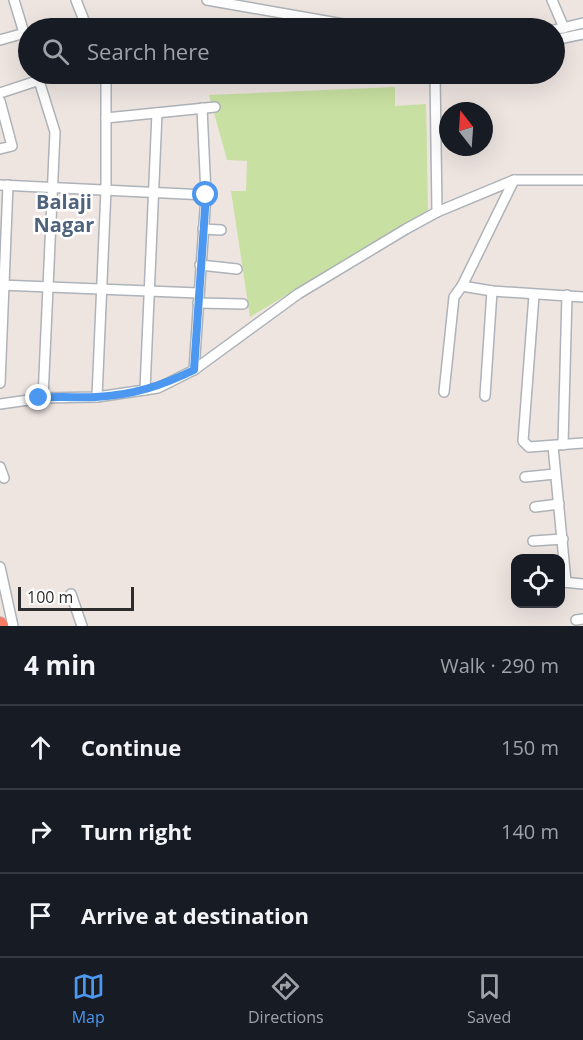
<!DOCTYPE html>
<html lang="en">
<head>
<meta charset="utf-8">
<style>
  :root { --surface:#171b24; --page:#242831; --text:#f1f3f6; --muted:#9ea1a6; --line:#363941; --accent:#4c97f0 }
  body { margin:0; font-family:"Open Sans",sans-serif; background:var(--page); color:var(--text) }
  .controls { position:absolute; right:18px; bottom:18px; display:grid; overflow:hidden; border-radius:12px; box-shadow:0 6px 24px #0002 }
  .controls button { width:54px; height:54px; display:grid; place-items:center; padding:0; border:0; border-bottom:2px solid var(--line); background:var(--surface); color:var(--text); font:30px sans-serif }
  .compass { position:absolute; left:439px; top:102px; width:54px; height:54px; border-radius:50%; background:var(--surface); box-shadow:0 6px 24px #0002; rotate:343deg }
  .scale { position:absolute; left:18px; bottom:15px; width:116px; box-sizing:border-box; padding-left:6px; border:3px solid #2d2d2d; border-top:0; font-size:16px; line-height:21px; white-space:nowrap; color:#2d2d2d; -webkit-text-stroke:4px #fff; paint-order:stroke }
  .stop { position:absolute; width:18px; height:18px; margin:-14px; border:4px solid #4c97f0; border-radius:50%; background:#fff }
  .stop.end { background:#4c97f0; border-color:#fff; box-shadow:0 2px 6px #0008 }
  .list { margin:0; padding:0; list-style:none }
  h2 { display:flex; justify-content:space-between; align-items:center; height:78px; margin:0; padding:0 24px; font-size:26px }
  h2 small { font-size:20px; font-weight:400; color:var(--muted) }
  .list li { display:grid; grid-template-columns:39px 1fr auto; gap:18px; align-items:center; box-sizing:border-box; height:84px; padding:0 24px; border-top:2px solid var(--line) }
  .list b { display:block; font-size:22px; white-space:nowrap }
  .list em { font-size:20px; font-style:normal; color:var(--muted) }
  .icon { flex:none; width:33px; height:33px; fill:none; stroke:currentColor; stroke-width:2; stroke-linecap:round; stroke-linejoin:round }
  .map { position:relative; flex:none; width:583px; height:626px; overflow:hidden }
  .search { position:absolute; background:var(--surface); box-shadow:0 6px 24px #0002; left:18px; right:18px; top:18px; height:66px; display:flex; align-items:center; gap:15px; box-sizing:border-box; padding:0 21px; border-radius:33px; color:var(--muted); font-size:22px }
  .sheet { height:330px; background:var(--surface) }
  nav { display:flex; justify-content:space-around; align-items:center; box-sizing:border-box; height:84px; border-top:2px solid var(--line); background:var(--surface); font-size:16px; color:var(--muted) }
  nav a { display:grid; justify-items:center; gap:3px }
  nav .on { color:var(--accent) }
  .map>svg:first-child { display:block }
</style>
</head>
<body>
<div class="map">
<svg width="583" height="626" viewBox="0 0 583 626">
  <rect width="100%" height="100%" fill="#eee5e1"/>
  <polygon fill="#c8e0a1" points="395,87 395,106 426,104 428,210 250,317 231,191 246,191 247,161 227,160 209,95"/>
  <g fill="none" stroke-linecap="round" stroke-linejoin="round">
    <defs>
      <g id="minor">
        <polyline points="14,0 28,46"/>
        <polyline points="76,0 87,28"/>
        <polyline points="207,0 366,28"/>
        <polyline points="552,0 564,28"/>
        <polyline points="554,30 583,23"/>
        <polyline points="0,40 25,33"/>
        <polyline points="554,40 583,34"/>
        <polyline points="37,74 55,132 43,398"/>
        <polyline points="435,74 437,212"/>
        <polyline points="0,93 58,74"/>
        <polyline points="0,101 12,146 0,149"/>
        <polyline points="202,108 206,195"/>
        <polyline points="106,118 215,107"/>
        <polyline points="0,185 206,195 194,370"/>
        <polyline points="203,229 221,230"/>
        <polyline points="200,265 237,269"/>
        <polyline points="0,285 198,293"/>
        <polyline points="462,286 492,291 583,297"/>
        <polyline points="534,295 523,441 529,447 583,443"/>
        <polyline points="198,303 243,304"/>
        <polyline points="0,383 8,185"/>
        <polyline points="145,390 157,113"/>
        <polyline points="444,392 454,297 462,286 514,180 583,180"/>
        <polyline points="485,396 492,291"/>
        <polyline points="97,397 106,189 106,83 103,74"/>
        <polyline points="0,404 43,398 97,397 158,388 194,370 298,294 406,229 437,212 514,180"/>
        <polyline points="563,445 567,295"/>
        <polyline points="553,446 566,582"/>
        <polyline points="0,467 4,478"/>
        <polyline points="525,477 555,474"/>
        <polyline points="535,507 559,504"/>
        <polyline points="533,541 563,539"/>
        <polyline points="0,567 13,626"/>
        <polyline points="563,582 583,584"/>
        <polyline points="71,594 82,626"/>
        <polyline points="576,620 583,619"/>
      </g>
      <polyline id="highway" points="0,624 1,626"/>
    </defs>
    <use href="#minor" stroke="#adb3b8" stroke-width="12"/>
    <use href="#highway" stroke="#c4c4c4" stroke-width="16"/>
    <use href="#minor" stroke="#fff" stroke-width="9"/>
    <use href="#highway" stroke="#f57c64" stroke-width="14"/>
  </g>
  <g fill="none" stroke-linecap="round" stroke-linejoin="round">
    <path stroke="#4c97f0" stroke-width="8" d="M39,398C58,396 77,398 96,397C133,395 161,386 194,370L206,195"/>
  </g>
  <g text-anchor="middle" stroke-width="5" stroke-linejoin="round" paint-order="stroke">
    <g font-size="20" font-weight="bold" fill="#4f637c" stroke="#fff">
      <text x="64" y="209">Balaji<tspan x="64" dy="23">Nagar</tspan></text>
    </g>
  </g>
</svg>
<div class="controls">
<button><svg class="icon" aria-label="locate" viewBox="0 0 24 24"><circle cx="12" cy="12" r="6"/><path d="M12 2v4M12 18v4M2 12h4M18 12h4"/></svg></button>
</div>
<svg class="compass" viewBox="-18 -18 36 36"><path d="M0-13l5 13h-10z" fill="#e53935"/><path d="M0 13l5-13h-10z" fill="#9ea1a6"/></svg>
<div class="scale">100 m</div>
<div class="stop" style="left:206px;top:195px"></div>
<div class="stop end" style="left:39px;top:398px"></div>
<div class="search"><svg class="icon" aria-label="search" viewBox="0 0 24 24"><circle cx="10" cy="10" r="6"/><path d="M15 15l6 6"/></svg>Search here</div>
</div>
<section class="sheet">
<h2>4 min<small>Walk · 290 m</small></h2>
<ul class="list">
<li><svg class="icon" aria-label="ahead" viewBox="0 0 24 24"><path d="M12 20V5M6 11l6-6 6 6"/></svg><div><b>Continue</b></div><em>150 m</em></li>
<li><svg class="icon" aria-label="right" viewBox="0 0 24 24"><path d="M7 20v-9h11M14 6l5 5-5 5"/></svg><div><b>Turn right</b></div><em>140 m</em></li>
<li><svg class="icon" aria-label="arrive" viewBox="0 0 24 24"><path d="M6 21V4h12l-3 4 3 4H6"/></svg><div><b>Arrive at destination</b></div></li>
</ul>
</section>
<nav>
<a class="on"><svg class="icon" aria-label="map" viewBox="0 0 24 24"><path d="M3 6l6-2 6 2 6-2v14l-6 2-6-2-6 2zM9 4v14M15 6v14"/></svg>Map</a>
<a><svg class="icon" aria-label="directions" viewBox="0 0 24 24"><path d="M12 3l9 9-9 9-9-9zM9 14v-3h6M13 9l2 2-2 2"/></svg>Directions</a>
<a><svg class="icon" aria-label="saved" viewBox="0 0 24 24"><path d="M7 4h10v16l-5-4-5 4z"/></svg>Saved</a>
</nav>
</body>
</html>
